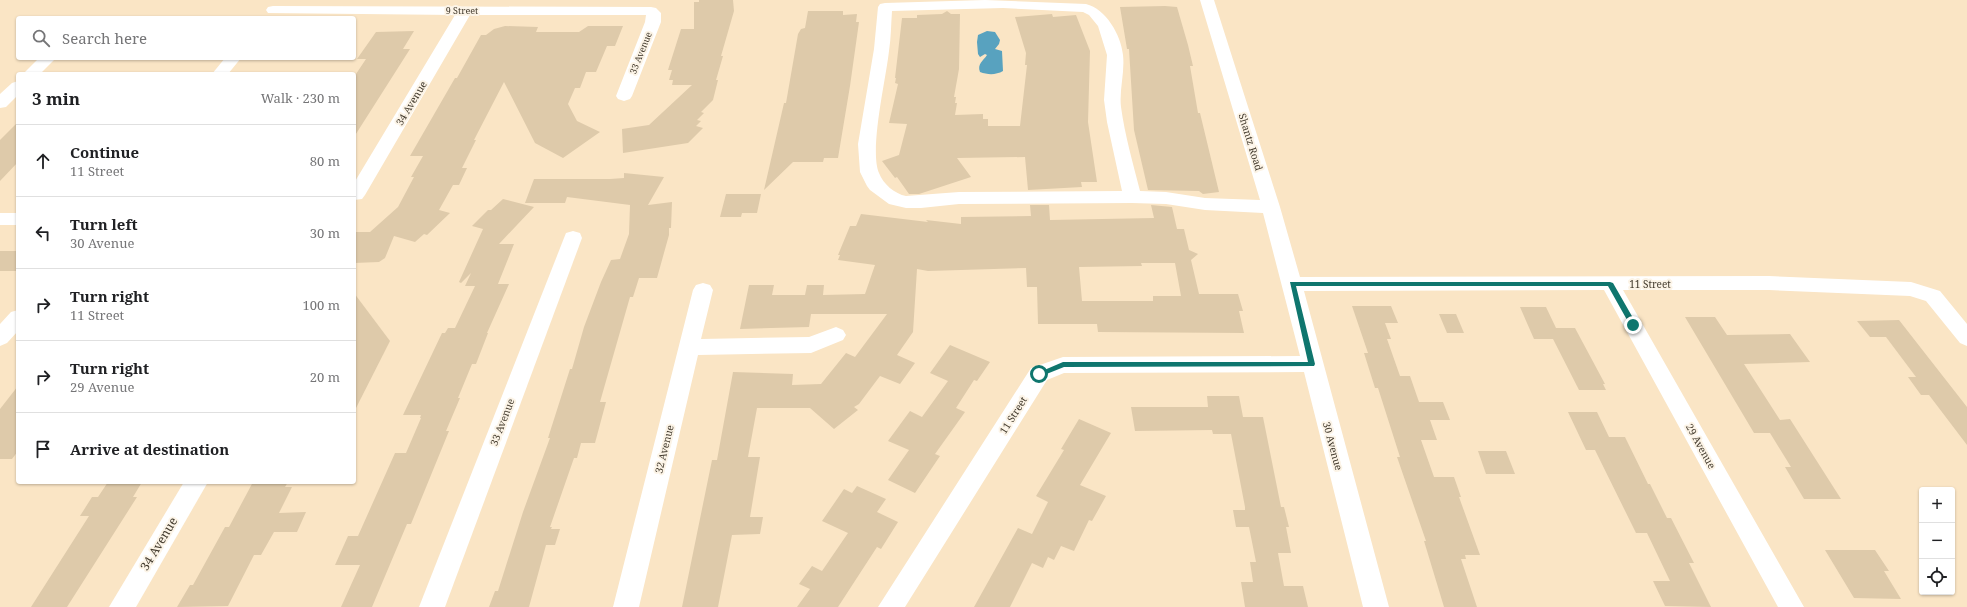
<!DOCTYPE html>
<html lang="en">
<head>
<meta charset="utf-8">
<style>
  :root { --surface:#fff; --page:#f6f6f6; --text:#202124; --muted:#757577; --line:#e0e0e0 }
  body { margin:0; font-family:"Noto Serif",serif; background:var(--page); color:var(--text) }
  .controls { position:absolute; right:12px; bottom:12px; display:grid; overflow:hidden; border-radius:4px; box-shadow:0 1px 3px #0004 }
  .controls button { width:36px; height:36px; display:grid; place-items:center; padding:0; border:0; border-bottom:1px solid var(--line); background:var(--surface); color:var(--text); font:20px sans-serif }
  .stop { position:absolute; width:12px; height:12px; margin:-9px; border:3px solid #0f766e; border-radius:50%; background:#fff }
  .stop.end { background:#0f766e; border-color:#fff; box-shadow:0 1px 4px #0008 }
  .list { margin:0; padding:0; list-style:none }
  h2 { display:flex; justify-content:space-between; align-items:center; height:52px; margin:0; padding:0 16px; font-size:17px }
  h2 small { font-size:13px; font-weight:400; color:var(--muted) }
  .list li { display:grid; grid-template-columns:26px 1fr auto; gap:12px; align-items:center; box-sizing:border-box; height:72px; padding:0 16px; border-top:1px solid var(--line) }
  .list b { display:block; font-size:15px; white-space:nowrap }
  .list p { margin:0; font-size:13px; white-space:nowrap; color:var(--muted) }
  .list em { font-size:13px; font-style:normal; color:var(--muted) }
  .icon { flex:none; width:22px; height:22px; fill:none; stroke:currentColor; stroke-width:2; stroke-linecap:round; stroke-linejoin:round }
  .map { position:relative; flex:none; width:1967px; height:607px; overflow:hidden }
  .search { position:absolute; background:var(--surface); box-shadow:0 1px 3px #0004; left:16px; top:16px; width:340px; height:44px; display:flex; align-items:center; gap:10px; box-sizing:border-box; padding:0 14px; border-radius:4px; color:var(--muted); font-size:15px }
  .panel { position:absolute; background:var(--surface); box-shadow:0 1px 3px #0004; left:16px; top:72px; width:340px; height:412px; border-radius:4px }
  .map>svg:first-child { display:block }
</style>
</head>
<body>
<div class="map">
<svg width="1967" height="607" viewBox="0 0 1967 607">
  <rect width="100%" height="100%" fill="#fae5c5"/>
  <path fill="#58a2bf" d="M987,31L995,32L1000,40L999,44L995,49L1002,51L1003,71C996,75 988,75 980,72C977,64 983,61 987,55L985,54L980,57L978,54L977,42L978,35Z"/>
  <g fill="#decaaa" fill-rule="evenodd">
    <polygon points="699,0 733,0 734,11 721,56 723,56 716,80 718,80 713,100 701,112 704,113 697,120 701,121 696,126 703,128 688,143 623,153 622,129 649,125 692,85 672,85 673,80 669,80 672,70 668,70 681,29 694,29 694,2 699,2"/>
    <polygon points="1165,6 1177,7 1188,45 1193,66 1190,66 1198,113 1200,113 1219,192 1203,194 1199,191 1148,190 1134,130 1129,49 1127,49 1120,7"/>
    <polygon points="808,11 843,11 843,15 857,14 856,22 859,22 850,86 838,158 824,158 823,162 793,162 764,190 784,103 786,103 798,34 801,29 805,28"/>
    <polygon points="947,11 951,14 960,14 959,69 954,97 956,97 955,103 957,103 955,115 983,114 983,119 988,119 988,126 1020,126 1027,65 1025,65 1026,53 1015,17 1052,14 1053,17 1076,15 1090,51 1088,122 1097,182 1081,182 1082,187 1028,190 1025,157 957,158 971,177 919,194 909,194 897,177 895,178 882,161 899,155 907,124 889,123 898,84 895,83 896,78 895,78 902,18 917,18 917,15 942,14"/>
    <polygon points="505,26 538,27 536,32 579,32 588,26 623,26 615,46 607,46 596,72 586,72 580,88 575,88 568,104 577,121 600,132 563,158 535,143 504,82 474,140 476,140 462,168 467,168 459,185 453,185 439,210 450,213 427,235 424,234 415,242 394,236 385,258 379,262 354,263 354,232 370,232 398,207 414,177 411,177 423,156 410,156 455,78 457,78 481,35 486,35 494,29"/>
    <polygon points="414,31 403,49 410,49 354,137 354,77 366,59 357,59 376,32"/>
    <polygon points="18,122 18,162 0,181 0,140"/>
    <polygon points="624,173 664,177 648,205 672,202 671,228 669,228 669,235 657,278 639,278 633,297 630,297 600,402 606,402 595,443 581,443 577,458 574,458 550,527 552,527 551,529 560,529 555,545 546,545 529,607 489,607 495,591 498,591 523,512 550,438 548,438 570,369 572,369 584,327 601,282 611,260 620,259 629,234 630,205 567,197 565,203 525,203 534,179 610,179 624,178"/>
    <polygon points="726,194 761,194 757,213 742,213 741,217 720,217"/>
    <polygon points="503,199 534,207 499,244 514,244 498,284 509,284 487,333 488,333 476,364 472,364 458,398 460,398 446,431 449,431 411,524 407,524 372,607 341,607 360,565 335,565 348,536 358,536 395,453 406,453 421,418 420,418 421,415 403,415 442,333 445,333 448,328 455,328 475,286 465,286 471,273 461,283 459,282 483,229 472,226 488,210 491,210"/>
    <path d="M1030,205H1049L1050,220L1154,218L1151,205L1172,207L1177,229H1184L1189,250L1198,254L1191,260L1199,294H1238L1243,311H1239L1244,333L1098,332L1097,324H1038L1037,287H1027L1026,268L928,271L917,269L913,332L897,355L915,363L900,384L880,376L859,404L854,407L858,410L834,429L810,408H757L748,457H760L750,517H763L760,534L732,535L718,607H682L712,460H717L733,372L793,374L792,385L821,384L846,353L855,357L887,314H811L809,327L740,329L749,285H774L772,295H805L807,285H824L823,295L865,294L875,265L838,260L840,255H838L850,226H856L861,214L928,222L926,220L961,224V217L1031,216ZM1141,263H1175L1181,296H1153V301H1082L1079,267L1142,266Z"/>
    <rect x="0" y="251" width="18" height="20"/>
    <polygon points="354,293 390,341 354,412"/>
    <polygon points="1352,306 1391,306 1398,323 1385,323 1391,339 1387,339 1400,376 1410,376 1419,402 1443,402 1450,420 1430,420 1437,440 1421,440 1434,477 1454,477 1461,497 1459,497 1480,555 1465,555 1466,559 1461,559 1477,607 1444,607 1424,541 1426,541 1397,457 1400,457 1378,388 1375,388 1364,353 1368,353"/>
    <polygon points="1520,307 1546,307 1556,328 1575,328 1605,384 1603,384 1606,390 1579,390 1553,339 1534,339"/>
    <polygon points="1439,314 1456,314 1464,333 1447,333"/>
    <polygon points="1685,317 1715,317 1727,335 1790,334 1810,362 1744,364 1780,420 1790,419 1841,499 1804,499 1785,467 1791,467 1770,433 1754,433"/>
    <polygon points="1899,320 1967,407 1967,445 1929,395 1921,395 1908,377 1916,377 1886,337 1870,337 1857,321"/>
    <polygon points="950,345 990,362 977,381 974,380 956,408 965,412 935,454 940,456 915,493 888,480 909,450 888,441 910,411 922,417 948,381 930,373"/>
    <polygon points="18,386 18,451 12,459 0,459 0,409"/>
    <polygon points="1207,396 1239,396 1243,417 1263,417 1281,507 1284,507 1289,527 1286,527 1291,553 1278,553 1284,586 1303,586 1308,607 1245,607 1241,582 1253,582 1250,562 1256,562 1249,527 1236,527 1233,510 1245,510 1245,507 1231,434 1213,434 1212,430 1135,431 1131,407 1208,407"/>
    <polygon points="1568,412 1597,412 1609,437 1625,437 1648,484 1650,484 1667,518 1671,518 1694,563 1689,563 1711,607 1665,606 1653,581 1670,581 1647,533 1636,533 1595,450 1586,450"/>
    <polygon points="1079,419 1111,433 1080,485 1106,496 1092,521 1089,520 1074,551 1061,546 1054,560 1048,557 1043,568 1032,563 1010,607 974,607 1018,528 1032,534 1048,502 1036,496 1064,450 1061,449"/>
    <polygon points="1478,451 1506,451 1515,474 1486,474"/>
    <polygon points="108,482 142,482 133,497 137,497 67,607 31,607 89,516 80,516 92,497 98,497"/>
    <polygon points="253,482 288,482 285,487 292,487 279,513 306,512 297,532 274,532 261,555 254,555 228,606 177,607 190,585 193,585 225,527 229,527"/>
    <polygon points="857,486 886,499 877,512 898,522 881,549 877,547 838,607 797,607 810,589 799,584 812,566 822,571 848,533 822,521 844,489 852,493"/>
    <polygon points="1825,550 1875,550 1889,571 1884,571 1901,599 1854,598"/>
  </g>
  <g fill="none" stroke-linecap="round" stroke-linejoin="round">
    <g fill="#fff" fill-rule="evenodd">
      <path d="M985,0L1086,4C1106,9 1121,35 1123,55C1125,73 1119,90 1121,107C1125,136 1133,163 1140,191L1166,192L1205,198L1260,200L1200,0H1214L1280,207L1300,277L1769,276L1911,282L1940,291L1967,324V346L1960,343L1926,301L1910,296L1769,290H1623L1804,607H1778L1604,290L1304,291L1389,607H1363L1304,372L1064,373L1047,380L905,607H878L1031,368L1063,357L1300,356L1263,213L1205,210L1166,204L1132,203L959,204L921,208H906L889,204L870,190L867,186L860,172L858,144L874,49L878,7L880,4L885,3ZM1003,8L1083,12L1089,15L1098,26L1107,55L1104,100L1107,122L1122,191L959,192L906,196C895,194 883,184 879,173C869,150 886,79 889,51C891,38 891,25 892,11Z"/>
      <polygon points="273,6 651,7 656,8 661,13 661,22 632,96 630,99 624,101 618,99 616,96 645,22 646,15 470,15 365,195 362,199 354,200 354,183 455,15 268,13 266,10 268,7"/>
      <polygon points="39,58 56,58 40,74 23,74"/>
      <polygon points="225,58 241,58 228,74 212,74"/>
      <polygon points="18,81 18,95 6,107 0,108 0,94 12,83"/>
      <rect x="0" y="213" width="18" height="12"/>
      <polygon points="573,231 580,233 582,238 445,607 419,607 564,238 566,233"/>
      <polygon points="703,283 710,285 713,290 701,339 809,337 836,327 843,330 846,335 843,340 811,353 698,355 639,607 613,607 693,290 696,285"/>
      <polygon points="18,310 18,331 7,343 0,346 0,324 11,312"/>
      <polygon points="184,482 208,482 136,607 109,607"/>
    </g>
  </g>
  <polygon fill="#0f766e" points="1290,282 1610,282 1613,283 1637,325 1633,327 1631,327 1608,286 1296,286 1315,364 1314,366 1064,367 1039,377 1035,374 1063,362 1308,362"/>
  <g text-anchor="middle" stroke-width="4" stroke-linejoin="round" paint-order="stroke">
    <g font-size="9" fill="#423a2d" stroke="#fcf4e7">
      <text x="462" y="14">9 Street</text>
      <text transform="translate(641 53) rotate(-68)" y="3">33 Avenue</text>
    </g>
    <g font-size="10" fill="#423a2d" stroke="#fcf4e7">
      <text transform="translate(411 103) rotate(-59)" y="4">34 Avenue</text>
      <text transform="translate(1251 142) rotate(73)" y="4">Shantz Road</text>
      <text x="1650" y="288">11 Street</text>
      <text transform="translate(1013 415) rotate(-58)" y="4">11 Street</text>
      <text transform="translate(502 422) rotate(-69)" y="4">33 Avenue</text>
      <text transform="translate(1333 446) rotate(75)" y="4">30 Avenue</text>
      <text transform="translate(1701 446) rotate(61)" y="4">29 Avenue</text>
      <text transform="translate(664 449) rotate(-76)" y="4">32 Avenue</text>
    </g>
    <g font-size="12" fill="#423a2d" stroke="#fcf4e7">
      <text transform="translate(159 544) rotate(-59)" y="4">34 Avenue</text>
    </g>
  </g>
</svg>
<div class="controls">
<button>+</button>
<button>−</button>
<button><svg class="icon" aria-label="locate" viewBox="0 0 24 24"><circle cx="12" cy="12" r="6"/><path d="M12 2v4M12 18v4M2 12h4M18 12h4"/></svg></button>
</div>
<div class="stop" style="left:1039px;top:374px"></div>
<div class="stop end" style="left:1633px;top:325px"></div>
<div class="search"><svg class="icon" aria-label="search" viewBox="0 0 24 24"><circle cx="10" cy="10" r="6"/><path d="M15 15l6 6"/></svg>Search here</div>
<section class="panel">
<h2>3 min<small>Walk · 230 m</small></h2>
<ul class="list">
<li><svg class="icon" aria-label="ahead" viewBox="0 0 24 24"><path d="M12 20V5M6 11l6-6 6 6"/></svg><div><b>Continue</b><p>11 Street</p></div><em>80 m</em></li>
<li><svg class="icon" aria-label="left" viewBox="0 0 24 24"><path d="M17 20v-9H6M10 6l-5 5 5 5"/></svg><div><b>Turn left</b><p>30 Avenue</p></div><em>30 m</em></li>
<li><svg class="icon" aria-label="right" viewBox="0 0 24 24"><path d="M7 20v-9h11M14 6l5 5-5 5"/></svg><div><b>Turn right</b><p>11 Street</p></div><em>100 m</em></li>
<li><svg class="icon" aria-label="right" viewBox="0 0 24 24"><path d="M7 20v-9h11M14 6l5 5-5 5"/></svg><div><b>Turn right</b><p>29 Avenue</p></div><em>20 m</em></li>
<li><svg class="icon" aria-label="arrive" viewBox="0 0 24 24"><path d="M6 21V4h12l-3 4 3 4H6"/></svg><div><b>Arrive at destination</b></div></li>
</ul>
</section>
</div>
</body>
</html>
